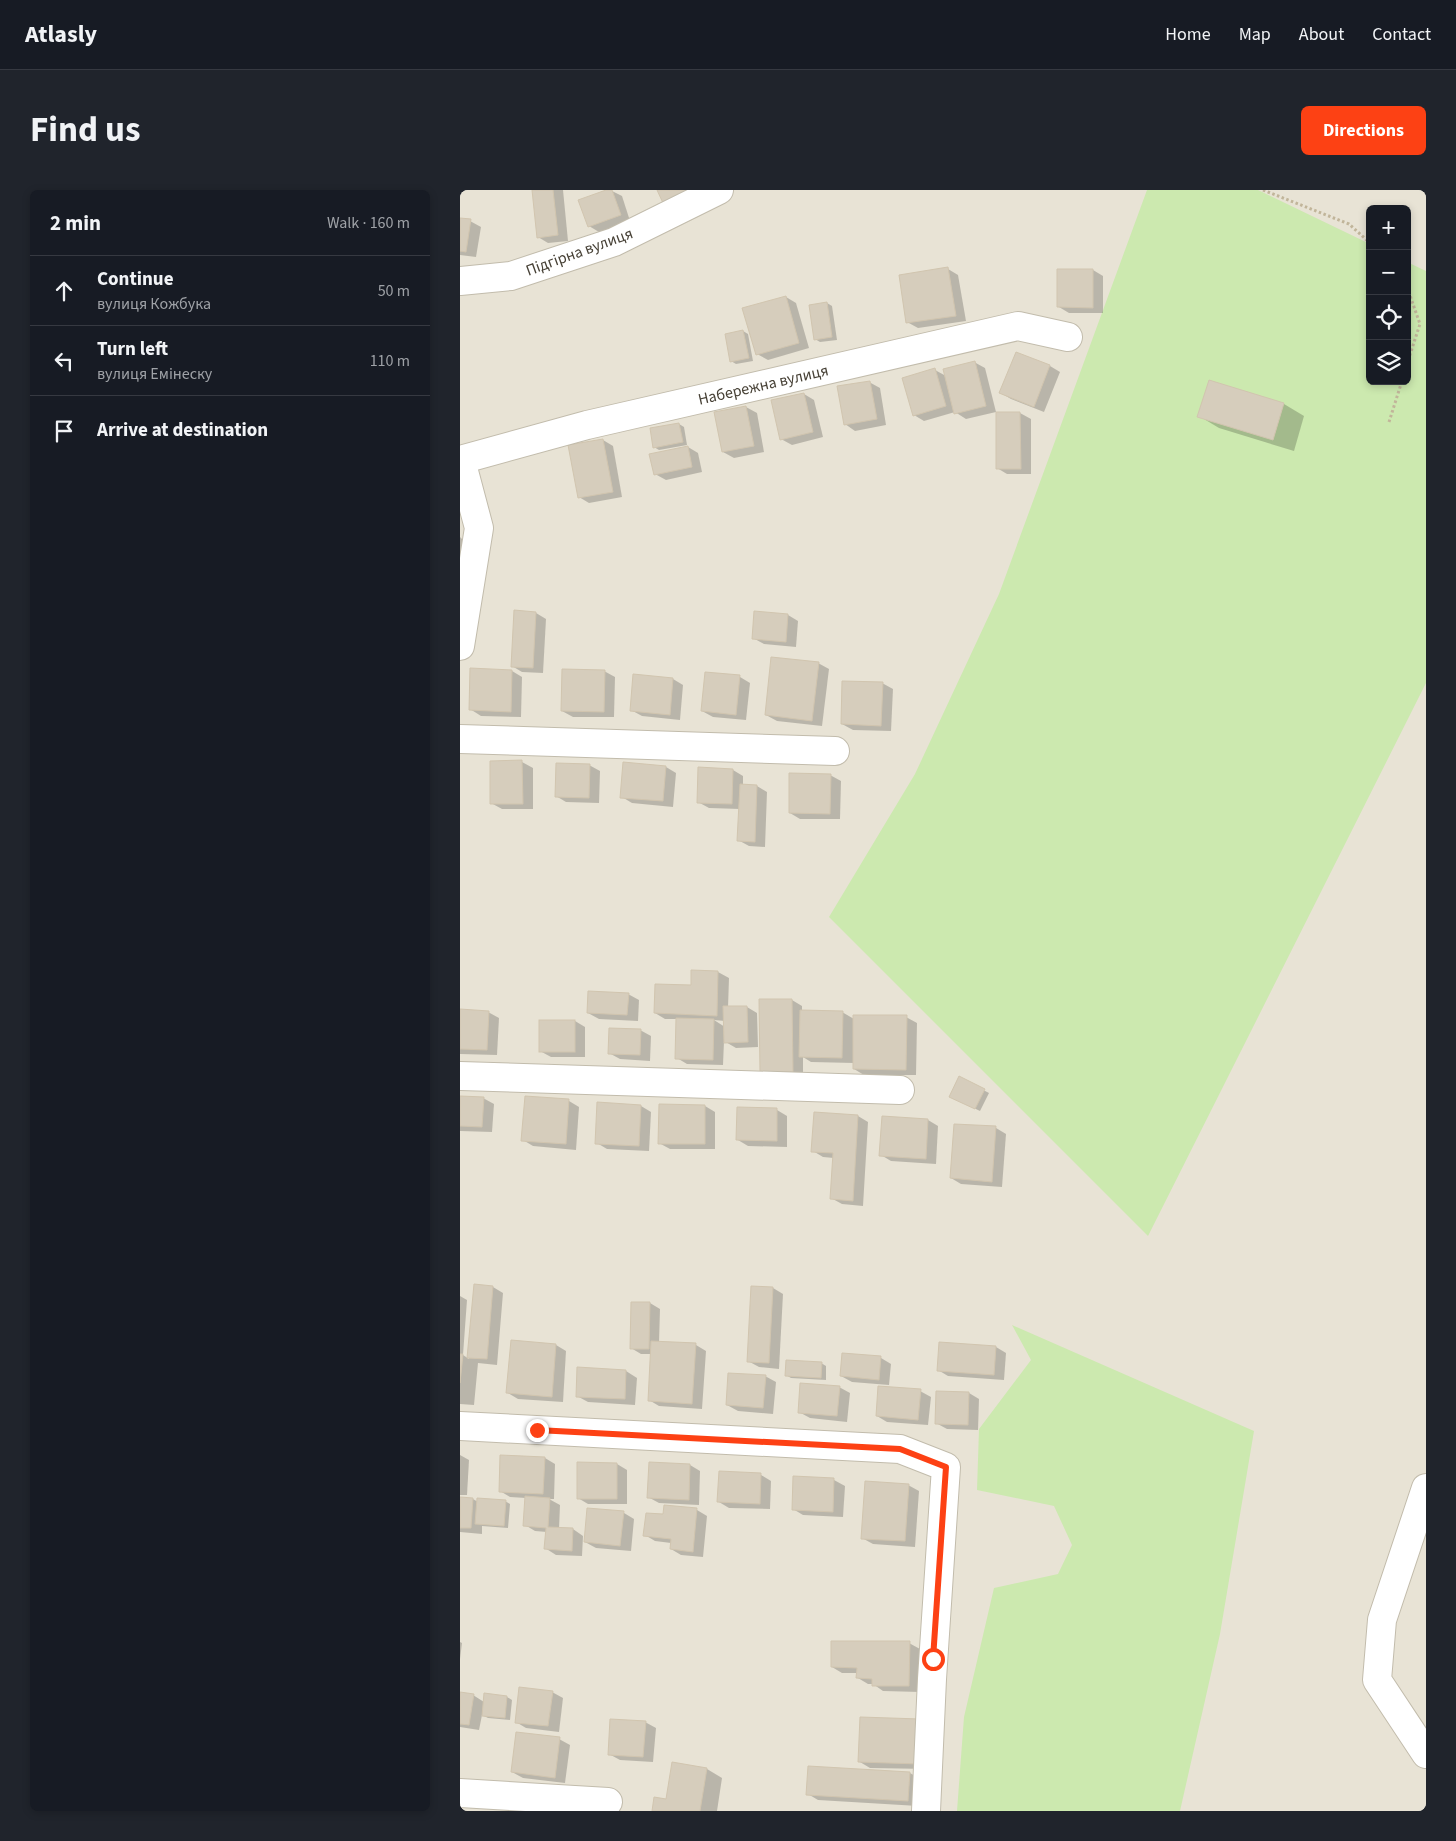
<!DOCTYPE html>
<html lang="en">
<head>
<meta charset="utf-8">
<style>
  :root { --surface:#171b24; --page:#20242c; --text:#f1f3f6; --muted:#9ea1a6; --line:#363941; --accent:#fd4114 }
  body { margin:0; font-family:"Source Sans 3",sans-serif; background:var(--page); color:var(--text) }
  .controls { position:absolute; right:15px; top:15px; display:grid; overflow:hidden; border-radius:8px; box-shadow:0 2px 8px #0003 }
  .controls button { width:45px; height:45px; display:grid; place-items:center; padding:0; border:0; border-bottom:1px solid var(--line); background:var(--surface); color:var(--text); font:25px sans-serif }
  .stop { position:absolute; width:15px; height:15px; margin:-11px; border:4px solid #fd4114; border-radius:50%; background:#fff }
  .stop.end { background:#fd4114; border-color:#fff; box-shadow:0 1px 5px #0008 }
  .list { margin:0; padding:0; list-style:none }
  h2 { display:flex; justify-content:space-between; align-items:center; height:65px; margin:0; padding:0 20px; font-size:21px }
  h2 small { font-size:16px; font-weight:400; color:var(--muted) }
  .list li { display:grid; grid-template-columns:32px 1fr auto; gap:15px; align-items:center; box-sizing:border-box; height:70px; padding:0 20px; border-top:1px solid var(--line) }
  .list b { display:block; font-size:19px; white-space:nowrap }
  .list p { margin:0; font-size:16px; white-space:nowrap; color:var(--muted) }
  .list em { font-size:16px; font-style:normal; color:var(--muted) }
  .icon { flex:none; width:28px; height:28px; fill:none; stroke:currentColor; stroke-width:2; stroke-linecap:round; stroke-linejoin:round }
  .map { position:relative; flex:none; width:966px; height:1621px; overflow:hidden; border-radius:8px }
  header { display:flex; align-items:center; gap:30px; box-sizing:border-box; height:70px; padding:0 25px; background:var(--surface); border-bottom:1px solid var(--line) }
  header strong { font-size:24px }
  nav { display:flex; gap:28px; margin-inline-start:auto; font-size:18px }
  .intro { display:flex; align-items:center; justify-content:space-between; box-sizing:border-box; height:120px; padding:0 30px }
  h1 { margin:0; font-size:35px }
  .button { padding:12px 22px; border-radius:8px; background:var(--accent); color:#fff; font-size:18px; font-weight:700 }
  main { display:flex; gap:30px; padding:0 30px }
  aside { flex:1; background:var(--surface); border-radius:8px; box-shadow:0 2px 8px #0003 }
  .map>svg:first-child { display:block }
</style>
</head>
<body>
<header>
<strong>Atlasly</strong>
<nav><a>Home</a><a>Map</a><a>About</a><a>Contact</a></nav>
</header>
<div class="intro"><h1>Find us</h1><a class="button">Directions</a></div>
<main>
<aside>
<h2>2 min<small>Walk · 160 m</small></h2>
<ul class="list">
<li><svg class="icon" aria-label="ahead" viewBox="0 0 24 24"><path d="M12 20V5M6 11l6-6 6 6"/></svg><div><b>Continue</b><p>вулиця Кожбука</p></div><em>50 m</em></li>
<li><svg class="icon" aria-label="left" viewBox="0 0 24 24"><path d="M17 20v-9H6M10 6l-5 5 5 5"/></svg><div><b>Turn left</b><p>вулиця Емінеску</p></div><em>110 m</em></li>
<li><svg class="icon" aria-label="arrive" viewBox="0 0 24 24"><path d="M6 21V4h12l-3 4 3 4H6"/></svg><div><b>Arrive at destination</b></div></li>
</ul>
</aside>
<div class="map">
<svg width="966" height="1621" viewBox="0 0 966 1621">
  <rect width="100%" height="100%" fill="#f4f0e7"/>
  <path fill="#e8e3d5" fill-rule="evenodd" d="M0,0H966V1621H0ZM910,19H947V191H910Z"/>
  <g fill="#cce9af">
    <polygon points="687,0 798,0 910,54 910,191 947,191 947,72 966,81 966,493 688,1046 369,727 455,584 539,404"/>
    <polygon points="552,1135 794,1241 760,1444 720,1621 497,1621 504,1527 534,1398 598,1384 612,1355 594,1316 517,1300 519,1239 571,1170"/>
  </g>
  <g fill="#0003" fill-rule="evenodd">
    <polygon points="73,0 103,0 108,51 88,53 78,47"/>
    <polygon points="150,0 162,6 170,31 139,42 129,36"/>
    <polygon points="0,29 10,31 21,37 16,67 0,65"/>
    <polygon points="488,79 498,85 506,131 458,138 447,132"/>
    <polygon points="633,80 643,86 643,123 609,123 599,117"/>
    <polygon points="326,107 336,113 349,158 308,170 297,164"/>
    <polygon points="367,113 372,116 377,150 360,152 355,149"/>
    <polygon points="283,141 288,144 293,171 276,174 271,171"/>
    <polygon points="556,163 590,176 600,182 584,222 551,209 541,203"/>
    <polygon points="514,172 525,178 536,222 506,229 495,222 464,231 454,225 475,180 486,186"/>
    <polygon points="409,192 420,198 426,235 395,241 385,234"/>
    <polygon points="749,192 824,214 844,226 834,261 759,238 739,226"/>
    <polygon points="344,204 354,210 363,247 332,255 321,249"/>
    <polygon points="286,217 297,223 304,262 274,268 263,262"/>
    <polygon points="537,223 560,223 571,229 571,284 547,284 537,278"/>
    <polygon points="219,234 224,237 227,255 199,260 194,257"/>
    <polygon points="143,250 153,256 162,307 129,313 119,307"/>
    <polygon points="228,257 238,263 242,282 206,290 195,284"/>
    <polygon points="0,347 16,363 0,376"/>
    <polygon points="76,423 86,429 83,483 62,482 52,476"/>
    <polygon points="328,425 338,431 336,457 304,454 293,448"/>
    <polygon points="358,473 369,479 362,536 317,531 306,525"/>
    <polygon points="52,481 62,487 61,527 21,526 10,519"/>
    <polygon points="144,481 155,487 154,527 113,527 102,521"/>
    <polygon points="280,487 290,493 286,530 253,527 242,521"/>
    <polygon points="213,489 223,495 220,530 182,526 171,520"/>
    <polygon points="422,493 433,499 431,541 393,540 382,534"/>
    <polygon points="31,572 62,572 73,578 73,619 42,619 31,613"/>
    <polygon points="129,575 140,581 139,613 106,612 96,606"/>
    <polygon points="206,577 216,583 213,617 172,613 162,607"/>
    <polygon points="273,580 283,586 283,596 297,596 307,602 305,657 289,656 278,650 280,619 249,618 238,612"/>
    <polygon points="370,585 381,591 380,629 340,629 330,623"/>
    <path d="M233,782H258L269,788L268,818L287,817L297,823L298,857L276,858L264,851L263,875L227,874L217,868L218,829H205L195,823L232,796ZM254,830L265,831V837Z"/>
    <polygon points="168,804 179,810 178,831 139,829 128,823"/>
    <polygon points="332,810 342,816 342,821 382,822 394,829 446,827 457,833 456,885 404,885 394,879 394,873 351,872 343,867 343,887 312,887 302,881"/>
    <polygon points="0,821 28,822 39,828 37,865 0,864"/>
    <polygon points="115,831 125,837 125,867 91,867 80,861"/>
    <polygon points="180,840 191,846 190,871 160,869 149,863"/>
    <polygon points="500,888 529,903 520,921 495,909"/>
    <polygon points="0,907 23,908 34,914 32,942 0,941"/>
    <polygon points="66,907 109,911 119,917 116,960 73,956 63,950"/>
    <polygon points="181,916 191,922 189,961 147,959 137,953"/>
    <polygon points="245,916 255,922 255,959 210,959 199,953"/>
    <polygon points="317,920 327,926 327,957 288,956 278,950"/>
    <polygon points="398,926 408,932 403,1016 382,1014 371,1008 374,968 363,967 353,961"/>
    <polygon points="468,930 478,936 476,974 431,971 421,965"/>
    <polygon points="495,935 536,938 546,944 542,997 501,994 491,988"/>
    <polygon points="15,1095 33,1097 43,1103 37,1175 18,1173 14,1215 0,1214 0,1106 7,1110 3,1165 9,1169"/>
    <polygon points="292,1097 313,1098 323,1104 319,1179 299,1177 288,1171"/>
    <polygon points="190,1113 200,1119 199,1153 236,1155 246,1161 242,1219 199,1216 189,1210 192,1164 181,1164 171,1158"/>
    <polygon points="52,1151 96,1155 106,1161 103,1212 58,1209 48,1203"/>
    <polygon points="536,1157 546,1163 544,1190 488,1186 478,1180"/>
    <polygon points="421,1168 431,1174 429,1195 392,1192 381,1186"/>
    <polygon points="361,1173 366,1176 366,1190 331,1188 326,1185"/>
    <polygon points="119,1179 166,1181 177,1188 175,1215 128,1212 117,1206"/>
    <polygon points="305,1186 316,1192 313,1224 278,1221 267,1215"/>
    <polygon points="379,1197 390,1203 387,1232 350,1228 339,1222"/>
    <polygon points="460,1201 471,1207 468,1235 427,1232 417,1226"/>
    <polygon points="509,1203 519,1209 518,1240 487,1239 476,1233"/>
    <polygon points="0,1265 9,1270 7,1305 0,1305"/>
    <polygon points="85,1268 95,1274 94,1309 89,1309 100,1315 99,1339 113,1339 123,1346 122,1366 96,1365 85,1358 87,1342 75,1341 65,1335 66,1308 50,1307 40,1301"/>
    <polygon points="157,1274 167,1280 167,1314 128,1314 118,1308"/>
    <polygon points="230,1275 240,1281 239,1315 199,1313 188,1307"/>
    <polygon points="260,1283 301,1285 311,1291 310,1319 269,1318 259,1312"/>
    <polygon points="335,1287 374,1290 385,1296 383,1327 343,1325 333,1319"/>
    <polygon points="448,1295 459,1301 455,1357 413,1354 402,1348"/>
    <polygon points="0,1308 13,1309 18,1312 45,1311 50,1314 48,1338 22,1336 22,1344 0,1342"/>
    <polygon points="237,1320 247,1326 243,1367 221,1365 211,1359 211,1353 195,1351 185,1345 204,1325"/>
    <polygon points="164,1323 174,1329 171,1361 136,1358 125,1352"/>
    <polygon points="0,1452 2,1453 0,1469"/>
    <polygon points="449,1453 460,1459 460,1502 423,1501 413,1494 408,1494 398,1488 398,1483 382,1483 372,1477"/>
    <polygon points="92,1502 103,1508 99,1542 66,1538 56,1532"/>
    <polygon points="0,1503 13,1505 24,1512 25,1505 47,1507 52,1510 50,1530 28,1528 22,1525 19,1540 0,1537"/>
    <polygon points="460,1530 469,1579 410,1578 400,1572"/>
    <polygon points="185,1532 196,1538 193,1572 160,1570 149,1564"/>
    <polygon points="99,1549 110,1555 105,1593 63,1588 52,1582"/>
    <polygon points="247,1579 262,1588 257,1621 193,1621"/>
    <polygon points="450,1583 460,1589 458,1616 358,1610 348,1604"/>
  </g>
  <g fill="#d6cdbc" stroke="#d1c5af">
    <polygon points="72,0 93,0 98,45 77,48"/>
    <polygon points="146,0 152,0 161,25 128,37 118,10"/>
    <polygon points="197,0 232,0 203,13"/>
    <polygon points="0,28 11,29 6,62 0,61"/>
    <polygon points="488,77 496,126 446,133 439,85"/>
    <polygon points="597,79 633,79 633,118 597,117"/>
    <polygon points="326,106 339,153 296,165 282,118"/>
    <polygon points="367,112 372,147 354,150 349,115"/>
    <polygon points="283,140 289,168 270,172 265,144"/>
    <polygon points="556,162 590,175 574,217 539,203"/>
    <polygon points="515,171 526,216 494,224 483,179"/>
    <polygon points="475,178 486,216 453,226 442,188"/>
    <polygon points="749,190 824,213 813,250 737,227"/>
    <polygon points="410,191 417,229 384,235 377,196"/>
    <polygon points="344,203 353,242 320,250 311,210"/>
    <polygon points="286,216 294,256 262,262 254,222"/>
    <polygon points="536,222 560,222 561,279 536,279"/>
    <polygon points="219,233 223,252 193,258 190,238"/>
    <polygon points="143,249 153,302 118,308 108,255"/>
    <polygon points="228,256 232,277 194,285 189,264"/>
    <polygon points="54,420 76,422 73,478 51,477"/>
    <polygon points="294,421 328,424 326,452 292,449"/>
    <polygon points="311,467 359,472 352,531 305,525"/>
    <polygon points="10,478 52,480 51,522 9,520"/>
    <polygon points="102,479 145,480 144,522 101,521"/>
    <polygon points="245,482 280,485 276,525 241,521"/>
    <polygon points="173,484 213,488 210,525 170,521"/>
    <polygon points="382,491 423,492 421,536 381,534"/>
    <polygon points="62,570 63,614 30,614 30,571"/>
    <polygon points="163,572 206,576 203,611 160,608"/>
    <polygon points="96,573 130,574 129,608 95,607"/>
    <polygon points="238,577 273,579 272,614 237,613"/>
    <polygon points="329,583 371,584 370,624 329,623"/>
    <polygon points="280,594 297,595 295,652 277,651"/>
    <polygon points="231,780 258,781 257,826 194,823 195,794 231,795"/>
    <polygon points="128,801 169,803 167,825 127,823"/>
    <polygon points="299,809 332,809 333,882 300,882"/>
    <polygon points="263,816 287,816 288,852 264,853"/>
    <polygon points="0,819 29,821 27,860 0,859"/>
    <polygon points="340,820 383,821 382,868 339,867"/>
    <polygon points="393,825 447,825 446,880 393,879"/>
    <polygon points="216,828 254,829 253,870 215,869"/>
    <rect x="79" y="830" width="36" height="32"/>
    <polygon points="149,838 181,839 180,865 148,864"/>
    <polygon points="499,886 525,899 515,919 489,907"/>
    <polygon points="0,906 24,907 22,937 0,936"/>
    <polygon points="65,906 109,909 106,954 61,951"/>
    <polygon points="137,912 181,915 179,956 135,954"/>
    <polygon points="199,914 245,915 245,954 198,954"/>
    <polygon points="277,917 317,918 317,951 276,950"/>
    <polygon points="354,922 398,925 393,1011 370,1009 373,963 351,962"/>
    <polygon points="422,926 468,929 466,969 419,966"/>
    <polygon points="494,934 536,936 532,992 490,988"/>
    <polygon points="14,1094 33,1096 27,1169 7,1168"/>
    <polygon points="291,1096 313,1097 309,1173 287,1172"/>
    <polygon points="171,1112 190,1112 189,1159 170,1159"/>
    <polygon points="51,1150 96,1154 92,1207 46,1203"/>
    <polygon points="191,1151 236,1153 232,1214 188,1211"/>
    <polygon points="479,1152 536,1156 534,1185 477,1181"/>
    <polygon points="382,1163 421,1166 419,1190 380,1186"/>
    <polygon points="0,1164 3,1164 0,1193"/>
    <polygon points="326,1170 362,1172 361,1188 325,1186"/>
    <polygon points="117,1177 166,1180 165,1209 116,1207"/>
    <polygon points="268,1183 306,1185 303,1218 266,1215"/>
    <polygon points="340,1193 380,1196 377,1226 338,1223"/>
    <polygon points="418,1196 461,1199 458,1230 416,1226"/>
    <polygon points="476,1201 509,1202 508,1235 475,1234"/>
    <polygon points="40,1265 85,1267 83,1304 39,1302"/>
    <polygon points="117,1272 157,1273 157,1309 117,1309"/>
    <polygon points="189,1272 230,1274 229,1310 187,1308"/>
    <polygon points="259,1281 301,1283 300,1314 257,1312"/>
    <polygon points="333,1286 374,1288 373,1322 332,1320"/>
    <polygon points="405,1291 449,1294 445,1351 401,1349"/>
    <polygon points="65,1306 90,1308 88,1337 113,1338 112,1361 84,1359 86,1338 63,1336"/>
    <polygon points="0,1307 13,1308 11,1338 0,1338"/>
    <polygon points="17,1308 46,1310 44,1336 15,1334"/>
    <polygon points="204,1315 237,1318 233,1362 210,1359 211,1349 183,1346 186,1323 203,1324"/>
    <polygon points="127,1318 164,1321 160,1356 124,1352"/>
    <polygon points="371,1451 450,1451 449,1496 412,1496 412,1489 396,1488 397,1478 371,1477"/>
    <polygon points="59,1497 93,1501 88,1536 55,1533"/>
    <polygon points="0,1502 14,1504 9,1535 0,1534"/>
    <polygon points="24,1503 47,1506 45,1528 22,1526"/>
    <polygon points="400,1527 460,1529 459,1574 398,1572"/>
    <polygon points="150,1529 186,1531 183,1567 148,1565"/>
    <polygon points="56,1542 100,1547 95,1588 51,1582"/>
    <polygon points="212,1572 247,1578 240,1621 192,1621 194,1607 206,1609"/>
    <polygon points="348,1576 450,1582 448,1611 346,1605"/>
  </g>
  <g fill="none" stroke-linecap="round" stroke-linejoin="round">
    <defs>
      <g id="minor">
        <polyline points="0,91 51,86 154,52 259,0"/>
        <polyline points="0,270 127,235 558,136 608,147"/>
        <polyline points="0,456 19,338 1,270"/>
        <polyline points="0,549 375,561"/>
        <polyline points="0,886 440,900"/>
        <polyline points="0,1236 440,1259 486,1277 472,1489 466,1621"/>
        <polyline points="966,1298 922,1430 917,1490 966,1564"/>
        <polyline points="0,1603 148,1612"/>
      </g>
    </defs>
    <use href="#minor" stroke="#c2bcac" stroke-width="30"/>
    <g stroke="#c1b59a" stroke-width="3" stroke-dasharray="2.5 2.5" stroke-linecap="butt">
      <polyline points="803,0 889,34 910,53"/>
      <polyline points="947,97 960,134 947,174"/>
      <polyline points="929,232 942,191"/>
    </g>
    <use href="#minor" stroke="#fff" stroke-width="28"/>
  </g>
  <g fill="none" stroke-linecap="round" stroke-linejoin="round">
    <polyline stroke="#fd4114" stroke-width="6" points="77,1240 440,1259 486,1277 473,1469"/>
  </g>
  <g text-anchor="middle" stroke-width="4.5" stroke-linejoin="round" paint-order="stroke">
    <g font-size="16" fill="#474136" stroke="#fff">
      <text transform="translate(119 61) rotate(-20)" y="6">Підгірна вулиця</text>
      <text transform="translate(303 194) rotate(-13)" y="6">Набережна вулиця</text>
    </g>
  </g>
</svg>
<div class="controls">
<button>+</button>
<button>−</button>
<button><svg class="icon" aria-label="locate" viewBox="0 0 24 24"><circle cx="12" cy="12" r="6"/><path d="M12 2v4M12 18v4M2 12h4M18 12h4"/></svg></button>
<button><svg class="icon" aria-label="layers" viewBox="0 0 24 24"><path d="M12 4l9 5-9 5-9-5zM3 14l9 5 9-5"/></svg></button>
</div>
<div class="stop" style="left:473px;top:1469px"></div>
<div class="stop end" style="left:77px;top:1240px"></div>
</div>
</main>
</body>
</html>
